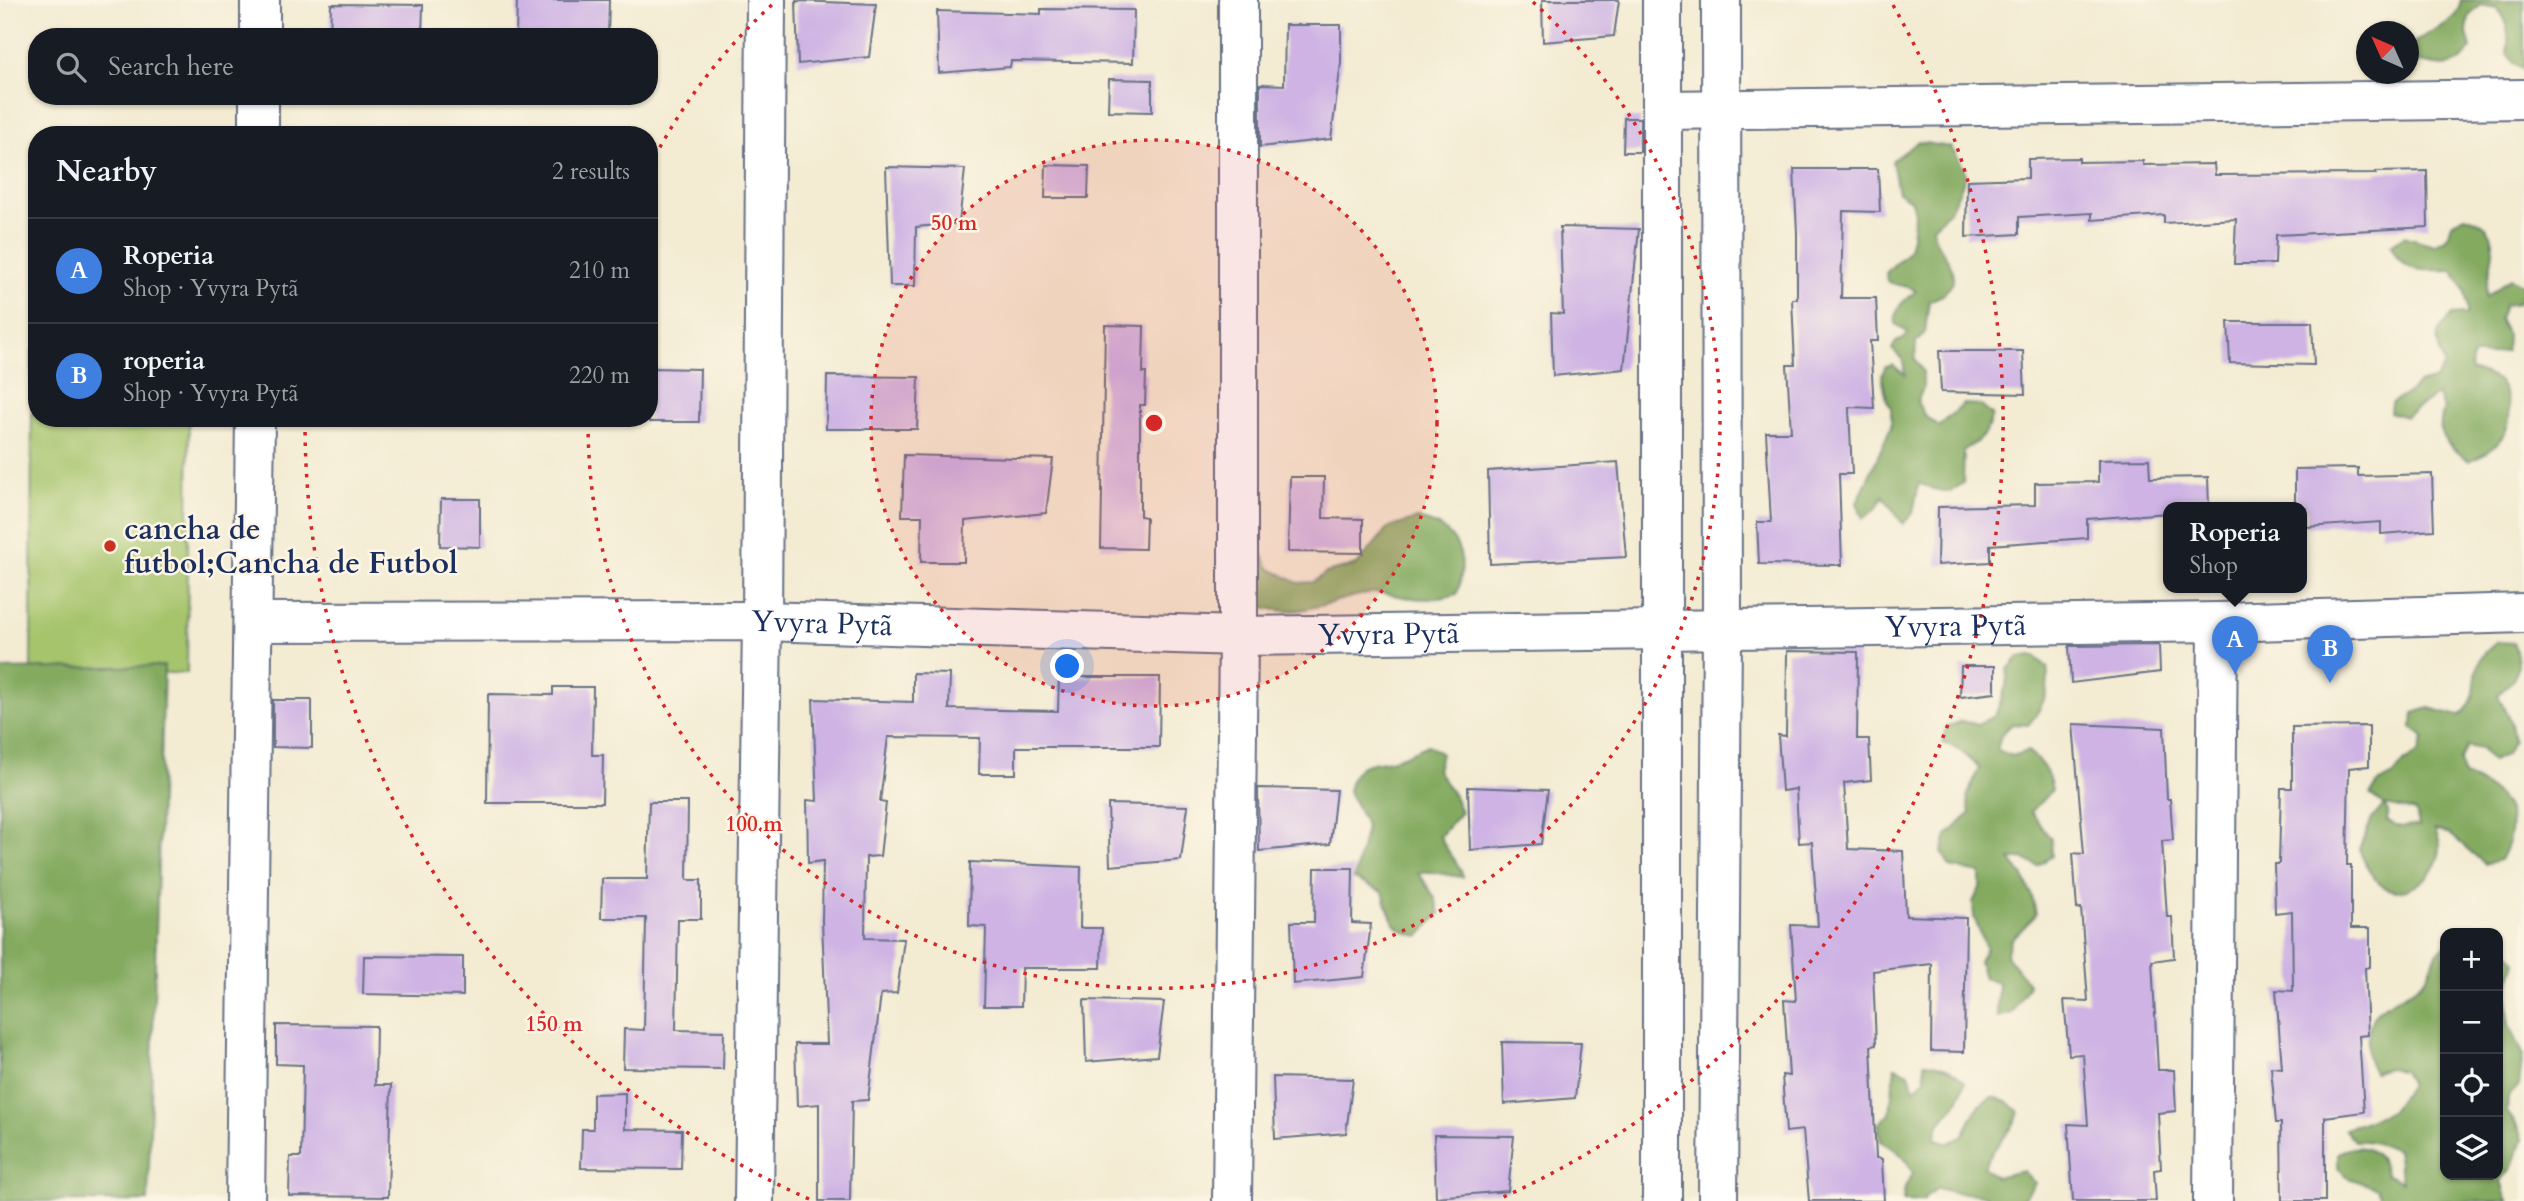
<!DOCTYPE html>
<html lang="en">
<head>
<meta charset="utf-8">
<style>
  :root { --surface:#171b24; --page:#20242c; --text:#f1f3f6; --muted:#9ea1a6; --line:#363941; --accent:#d93025 }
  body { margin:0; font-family:Cardo,serif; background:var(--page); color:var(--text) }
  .controls { position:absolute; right:21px; bottom:21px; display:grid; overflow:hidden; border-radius:14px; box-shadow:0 2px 5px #0004 }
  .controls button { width:63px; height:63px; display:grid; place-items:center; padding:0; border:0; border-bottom:2px solid var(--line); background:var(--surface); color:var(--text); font:35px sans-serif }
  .compass { position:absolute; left:2356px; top:21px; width:63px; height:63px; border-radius:50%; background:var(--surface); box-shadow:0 2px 5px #0004; rotate:315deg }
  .you { position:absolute; left:1068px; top:667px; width:24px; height:24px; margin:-18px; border:5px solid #fff; border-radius:50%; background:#1a73e8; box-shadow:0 0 0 10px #1a73e833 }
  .badge { display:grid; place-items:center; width:46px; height:46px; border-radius:50%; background:var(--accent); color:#fff; font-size:23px; font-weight:700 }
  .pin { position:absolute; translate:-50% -58px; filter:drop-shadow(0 2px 4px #0008) }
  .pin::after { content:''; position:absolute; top:37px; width:24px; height:21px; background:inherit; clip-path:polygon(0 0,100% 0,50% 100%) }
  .popup { position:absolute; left:2163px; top:502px; width:144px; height:91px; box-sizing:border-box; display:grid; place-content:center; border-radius:14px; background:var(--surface); filter:drop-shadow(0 2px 5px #0005); font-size:23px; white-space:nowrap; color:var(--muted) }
  .popup b { font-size:26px; color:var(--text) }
  .popup::after { content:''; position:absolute; left:50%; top:100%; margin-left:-14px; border:14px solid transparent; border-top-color:var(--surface) }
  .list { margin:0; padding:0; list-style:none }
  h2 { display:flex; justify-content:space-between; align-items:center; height:91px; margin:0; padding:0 28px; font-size:30px }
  h2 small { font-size:23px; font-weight:400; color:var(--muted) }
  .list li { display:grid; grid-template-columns:46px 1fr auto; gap:21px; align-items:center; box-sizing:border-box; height:105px; padding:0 28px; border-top:2px solid var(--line) }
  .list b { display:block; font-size:26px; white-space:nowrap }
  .list p { margin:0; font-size:23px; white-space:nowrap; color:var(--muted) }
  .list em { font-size:23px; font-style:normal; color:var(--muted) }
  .icon { flex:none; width:38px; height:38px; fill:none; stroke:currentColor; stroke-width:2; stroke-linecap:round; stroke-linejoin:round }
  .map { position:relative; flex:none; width:2524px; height:1201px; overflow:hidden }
  .search { position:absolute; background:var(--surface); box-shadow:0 2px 5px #0004; left:28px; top:28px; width:630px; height:77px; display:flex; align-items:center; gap:18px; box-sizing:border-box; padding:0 24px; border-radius:28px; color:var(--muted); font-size:26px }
  .panel { position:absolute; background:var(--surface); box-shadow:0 2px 5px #0004; left:28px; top:126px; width:630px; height:301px; border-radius:28px }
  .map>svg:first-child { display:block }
</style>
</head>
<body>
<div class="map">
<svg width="2524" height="1201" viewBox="0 0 2524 1201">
  <rect width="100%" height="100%" fill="#fcf5e5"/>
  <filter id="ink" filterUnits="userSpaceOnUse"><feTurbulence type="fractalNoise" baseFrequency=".0143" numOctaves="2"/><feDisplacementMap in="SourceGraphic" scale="14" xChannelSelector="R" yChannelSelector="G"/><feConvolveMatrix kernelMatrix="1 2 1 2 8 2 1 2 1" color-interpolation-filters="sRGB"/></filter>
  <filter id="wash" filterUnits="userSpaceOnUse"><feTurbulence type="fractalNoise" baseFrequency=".00686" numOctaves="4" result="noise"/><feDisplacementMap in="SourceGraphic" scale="28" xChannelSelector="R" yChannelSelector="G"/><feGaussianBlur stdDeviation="1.57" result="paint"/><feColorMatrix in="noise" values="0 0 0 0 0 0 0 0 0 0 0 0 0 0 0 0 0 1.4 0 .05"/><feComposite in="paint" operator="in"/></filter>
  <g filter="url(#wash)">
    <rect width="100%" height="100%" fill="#f3ebd2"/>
    <polygon fill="#a6c46c" stroke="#607a65" stroke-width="2" points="32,351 37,351 37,418 189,418 187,673 31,673"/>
    <g fill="#84aa60" stroke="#506c5f" stroke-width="2" fill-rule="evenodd">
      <path d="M2461,0H2524V70L2515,65L2507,53C2510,34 2508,24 2497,8L2481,5L2469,16L2467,33L2471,48C2456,73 2441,66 2415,61L2409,48C2428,26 2454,32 2461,0Z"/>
      <path d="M1918,142L1950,147L1959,159L1966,174C1958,196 1952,212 1933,227C1935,254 1953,252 1953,282L1943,295L1929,301L1925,332L1916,343L1915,359L1923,372V388L1917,402L1925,416L1939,426L1964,404L1980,405L1992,415C1987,434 1980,441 1964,450L1963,483L1950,492L1933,489L1919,483L1913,513L1903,524L1883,496L1876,509L1863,518L1857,503L1891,427V407L1887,401L1882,376L1885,367L1893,365L1905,375L1903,360L1892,349L1896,342L1903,339L1908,333L1896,324C1894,307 1904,300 1916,291C1907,284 1897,287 1887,281L1886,274C1891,265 1899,262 1905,255C1913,247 1916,212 1912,201L1898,192L1892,161Z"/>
      <path d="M2465,216C2512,230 2486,262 2486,297L2511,278L2524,286L2519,303L2504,305L2499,319L2507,335L2506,351L2489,355H2473L2470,370C2479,372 2488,374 2496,379C2508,389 2513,417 2506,430C2499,446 2484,455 2469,461C2447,443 2434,439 2444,409L2437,395L2405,417L2390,412L2391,403L2407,394L2418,384L2434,380L2444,366C2437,342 2431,334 2452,315L2467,314C2468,296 2463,285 2452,270C2423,270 2404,276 2391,245L2404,236L2434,245L2447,238L2451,223Z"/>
      <path d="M1417,519C1458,527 1469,556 1457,594C1436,600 1420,600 1398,596C1390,595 1380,592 1371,593C1328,599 1288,627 1247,598L1251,538H1261L1262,553L1269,568L1298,583L1313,582L1326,573L1357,565L1388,528Z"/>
      <path d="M2497,642L2513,643C2524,670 2517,676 2498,695L2511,724L2514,740L2506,754L2492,761L2481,749L2467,746L2460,760L2463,776C2506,791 2524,817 2500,860L2485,864L2450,834L2435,830C2436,834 2440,841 2440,846C2440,871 2413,898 2388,889C2373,883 2365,863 2359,849L2372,819L2384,805L2370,794L2380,782L2394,775L2404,762L2419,753L2424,737L2412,728L2413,713L2429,708L2459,716C2484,696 2468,676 2484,654C2487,650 2493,646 2497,642ZM2384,805L2416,811L2419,826L2401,827L2387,821L2388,811Z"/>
      <path d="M2035,656L2047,667C2051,690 2043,708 2028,725L2012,724L2001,735L1997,750L2012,756L2028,751C2042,763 2049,772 2052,790L2031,812L2051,839L2052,856L2037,866L2023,858L2010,860C2025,875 2033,894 2036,915L2011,940L2006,955L2029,985L2012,1013L1997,1017L1998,983L1984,978L1979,961L1986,948L1974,917L1973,902L1980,888V873L1950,867L1942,852L1947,836L1970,813L1967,797L1979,767L1956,747L1942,743L1946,728L1961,721L1977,724L1995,716L2006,686L2008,669L2019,657Z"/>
      <polygon points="164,666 148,1201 0,1201 0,669"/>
      <path d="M1428,745L1441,754L1437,770L1454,796L1461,812L1440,836C1447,854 1458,859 1463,877C1447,876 1434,870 1418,872L1435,898L1440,913L1420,936C1391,932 1391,917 1383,892L1354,879L1366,828L1364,820L1348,791C1356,756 1370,767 1397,758C1408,755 1418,749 1428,745Z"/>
      <path d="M2498,936L2516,962L2507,992L2509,1025L2523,1054L2519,1085L2508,1097L2507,1112L2516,1124L2522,1139L2511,1169L2501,1180L2505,1195L2509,1201H2382L2377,1188L2348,1178L2338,1168V1153C2364,1141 2378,1149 2387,1175L2402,1182L2397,1150C2382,1143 2370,1140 2354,1141L2345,1129L2390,1112L2410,1085L2403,1070L2388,1068L2374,1072C2365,1057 2366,1053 2368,1036C2371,998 2401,1004 2423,981C2434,971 2432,953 2445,945V1175H2498Z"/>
      <path d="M1924,1063C1942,1064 1952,1069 1965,1082L1959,1099L1939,1124L1935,1139L1950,1143L1963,1135L1978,1106L1992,1097L2007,1101L2019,1112C2011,1137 1994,1142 1984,1167L1995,1177L2023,1171L2035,1183L2022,1201H1989L1986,1195L1952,1192L1938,1188L1925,1197L1924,1201H1903L1905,1187L1913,1173C1906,1157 1897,1150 1881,1141L1878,1124L1890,1113L1895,1067L1909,1073L1914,1089L1925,1079Z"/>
    </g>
    <g id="blocks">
      <g fill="#ceb3e4">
        <polygon points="517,0 609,0 608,37 516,37"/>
        <polygon points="1542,0 1619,0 1614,36 1543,42"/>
        <polygon points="796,1 876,4 869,57 798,64"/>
        <polygon points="331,4 423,5 422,37 330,37"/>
        <polygon points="1041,9 1134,10 1133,63 1011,61 1010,67 939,73 937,11 1041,14"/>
        <polygon points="1285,25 1341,25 1341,63 1331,139 1260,147 1260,84 1284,85"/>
        <polygon points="1109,79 1152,80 1152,112 1108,111"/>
        <polygon points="1624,118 1640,118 1640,152 1623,152"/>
        <polygon points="2079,158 2079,162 2143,161 2143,165 2214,164 2215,175 2376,174 2376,172 2427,171 2428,227 2276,235 2275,264 2234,264 2236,219 2164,223 2164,215 2092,220 2092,213 2019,217 2019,234 1966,237 1967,180 2028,178 2028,159"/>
        <polygon points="1046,165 1089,166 1088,198 1045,198"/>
        <polygon points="886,167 965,169 959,223 916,227 915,286 890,286"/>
        <polygon points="1794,169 1878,169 1880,212 1843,211 1841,298 1876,298 1878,341 1870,341 1874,408 1849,407 1852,474 1839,474 1842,565 1759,564 1757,522 1771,522 1766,432 1791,432 1787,365 1795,365 1792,299 1797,299 1797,233"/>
        <polygon points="1560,227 1639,229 1624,369 1553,376 1551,313 1563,314"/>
        <polygon points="2228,322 2312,322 2314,365 2230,363"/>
        <polygon points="1105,325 1144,326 1143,373 1146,373 1145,405 1140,405 1140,516 1146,517 1145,549 1101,548"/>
        <polygon points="1939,351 2023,351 2025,394 1941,392"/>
        <polygon points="649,368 700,369 699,422 649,422"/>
        <polygon points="827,376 919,377 917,429 826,429"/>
        <polygon points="904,455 1053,459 1046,513 965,521 964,562 921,562 922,516 902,516"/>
        <polygon points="2149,459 2150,478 2208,477 2209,508 2168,508 2168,513 2087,519 2087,538 1990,545 1990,562 1937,565 1938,507 2035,505 2035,483 2098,482 2098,460"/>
        <polygon points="1618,462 1626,557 1490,564 1488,471"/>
        <polygon points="2358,468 2358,476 2432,474 2434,530 2381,534 2381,522 2307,527 2307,508 2295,508 2295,469"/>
        <polygon points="1290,477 1324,477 1323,518 1363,519 1363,553 1288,552"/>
        <polygon points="441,499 480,499 480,547 440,546"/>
        <polygon points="2159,645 2160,672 2071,683 2069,646"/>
        <polygon points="1787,651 1858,652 1857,739 1869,739 1871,780 1844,783 1848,849 1903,851 1906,916 1966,918 1964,1052 1931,1051 1932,964 1873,971 1876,1045 1871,1046 1876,1158 1882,1159 1884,1201 1809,1201 1803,1130 1786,1132 1782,1075 1789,1076 1784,1000 1796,1001 1791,925 1818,926 1812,842 1799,843 1796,789 1782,791 1778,735 1786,736"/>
        <polygon points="1961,666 1995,666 1995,693 1960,697"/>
        <polygon points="913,673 950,674 949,709 1058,711 1059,677 1160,677 1159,747 1016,747 1016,774 979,774 980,738 888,737 880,802 886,803 880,856 866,857 865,938 904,939 897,993 881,994 868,1100 852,1101 850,1201 819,1201 819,1104 797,1106 795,1044 827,1044 822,921 823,861 808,863 807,800 817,801 813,699 913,702"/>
        <polygon points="553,687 593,687 592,755 603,755 602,803 487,803 488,694 553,695"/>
        <polygon points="273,700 312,700 312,748 273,747"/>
        <polygon points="2073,724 2164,728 2167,799 2170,799 2173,840 2162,841 2167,917 2172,917 2174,958 2152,961 2158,1070 2174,1070 2176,1111 2158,1113 2161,1169 2154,1170 2156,1201 2073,1201 2068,1124 2088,1125 2083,1054 2069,1055 2064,1000 2088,1001 2081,908 2077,909 2073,853 2084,854"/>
        <polygon points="2369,726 2369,766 2349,768 2347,865 2351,865 2351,928 2370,928 2370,967 2365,968 2368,1035 2359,1036 2364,1112 2325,1117 2325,1201 2282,1201 2281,1123 2276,1123 2271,1067 2282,1068 2276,990 2293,991 2292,911 2275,913 2274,864 2279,864 2281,788 2292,788 2292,727"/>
        <polygon points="1468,787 1548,790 1541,844 1470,850"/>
        <polygon points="1258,788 1336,790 1330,844 1259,851"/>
        <polygon points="649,802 688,802 687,880 701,880 701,919 678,919 676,1030 724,1031 723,1069 623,1068 624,1029 644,1030 646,918 601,918 602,879 647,879"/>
        <polygon points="1108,804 1188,806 1181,860 1110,866"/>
        <polygon points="970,862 1081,867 1080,928 1102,928 1101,968 1022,968 1021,1006 984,1006 986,927 969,926"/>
        <polygon points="1315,868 1353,868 1352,923 1371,924 1364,977 1293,984 1291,922 1314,922"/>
        <polygon points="364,956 463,957 463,996 363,994"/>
        <polygon points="1084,1000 1164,1002 1157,1056 1086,1062"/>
        <polygon points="276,1025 376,1026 375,1085 391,1085 388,1197 289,1196 290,1157 301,1157 303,1065 276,1064"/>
        <polygon points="1502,1042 1581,1043 1575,1098 1504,1104"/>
        <polygon points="1273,1077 1353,1079 1346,1133 1275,1139"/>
        <polygon points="625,1093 625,1129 682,1130 681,1169 581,1168 582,1129 593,1129 593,1094"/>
        <polygon points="1434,1135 1514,1136 1508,1191 1436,1197"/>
      </g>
    </g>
  </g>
  <g filter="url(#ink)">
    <use href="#blocks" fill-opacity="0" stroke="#677187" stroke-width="2"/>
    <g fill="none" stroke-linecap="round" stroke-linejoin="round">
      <defs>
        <g id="minor">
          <polyline points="260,37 260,0"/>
          <polyline points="1662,110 2524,99"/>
          <polyline points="259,135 259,96"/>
          <path id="s1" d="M253,622L762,621L1238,636L2218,622L2524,613"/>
          <polyline points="245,1201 255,418"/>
          <polyline points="754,1201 762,621 766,0"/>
          <polyline points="1232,1201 1238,636 1238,0"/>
          <polyline points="1662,1201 1662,0"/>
          <polyline points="1718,1201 1722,628 1721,0"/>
          <polyline points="2213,1201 2218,622"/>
        </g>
      </defs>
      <use href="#minor" stroke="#677187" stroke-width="42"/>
      <use href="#minor" stroke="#fff" stroke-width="38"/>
    </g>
  </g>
  <circle cx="1154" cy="423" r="283" fill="#d62828" fill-opacity=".12"/>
  <g fill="none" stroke="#d62828" stroke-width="3.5" stroke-dasharray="3.5 7">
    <circle cx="1154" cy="423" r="283"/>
    <path d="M650 166A566 566 0 0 1 775 2M1533 2A566 566 0 1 1 588 423"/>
    <path d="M809 1199A849 849 0 0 1 305 423M1893 5A849 849 0 0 1 1499 1199"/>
  </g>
  <circle fill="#c8321e" stroke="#fcf5e5" stroke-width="2.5" cx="110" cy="546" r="7"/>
  <g text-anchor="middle" stroke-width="5" stroke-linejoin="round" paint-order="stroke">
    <g font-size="30" font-weight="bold" fill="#1b2f5e" stroke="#fcf5e5" text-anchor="start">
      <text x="124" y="539">cancha de<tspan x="124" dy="34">futbol;Cancha de Futbol</tspan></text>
    </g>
    <g font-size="30" fill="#1b2f5e" stroke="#fcf5e5">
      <text dy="10" stroke="none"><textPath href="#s1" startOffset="569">Yvyra Pytã</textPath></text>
      <text dy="10" stroke="none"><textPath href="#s1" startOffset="1703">Yvyra Pytã</textPath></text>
      <text dy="10" stroke="none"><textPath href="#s1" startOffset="1136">Yvyra Pytã</textPath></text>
    </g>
  </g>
  <circle cx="1154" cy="423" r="10" fill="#d62828" stroke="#fcf5e5" stroke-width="3.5"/>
  <g font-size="21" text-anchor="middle" font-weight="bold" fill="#d62828" stroke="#fcf5e5" stroke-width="5" stroke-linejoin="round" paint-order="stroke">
    <text x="954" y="230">50 m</text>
    <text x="754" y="831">100 m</text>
    <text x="554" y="1031">150 m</text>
  </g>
</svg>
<div class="controls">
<button>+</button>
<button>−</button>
<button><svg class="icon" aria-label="locate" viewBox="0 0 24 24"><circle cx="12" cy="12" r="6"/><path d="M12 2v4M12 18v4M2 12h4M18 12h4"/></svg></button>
<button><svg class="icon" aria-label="layers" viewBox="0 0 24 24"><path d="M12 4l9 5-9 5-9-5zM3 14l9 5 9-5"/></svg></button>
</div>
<svg class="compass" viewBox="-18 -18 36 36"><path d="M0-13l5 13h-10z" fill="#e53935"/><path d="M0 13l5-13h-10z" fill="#9ea1a6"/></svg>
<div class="you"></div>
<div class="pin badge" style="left:2235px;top:674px;background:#3f7fe0">A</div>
<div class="popup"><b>Roperia</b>Shop</div>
<div class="pin badge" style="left:2330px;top:683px;background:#3f7fe0">B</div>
<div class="search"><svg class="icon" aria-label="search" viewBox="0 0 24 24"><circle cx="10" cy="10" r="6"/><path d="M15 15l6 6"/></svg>Search here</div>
<section class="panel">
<h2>Nearby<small>2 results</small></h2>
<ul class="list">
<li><span class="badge" style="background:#3f7fe0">A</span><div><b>Roperia</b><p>Shop · Yvyra Pytã</p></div><em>210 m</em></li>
<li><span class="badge" style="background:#3f7fe0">B</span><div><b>roperia</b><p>Shop · Yvyra Pytã</p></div><em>220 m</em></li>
</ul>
</section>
</div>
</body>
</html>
